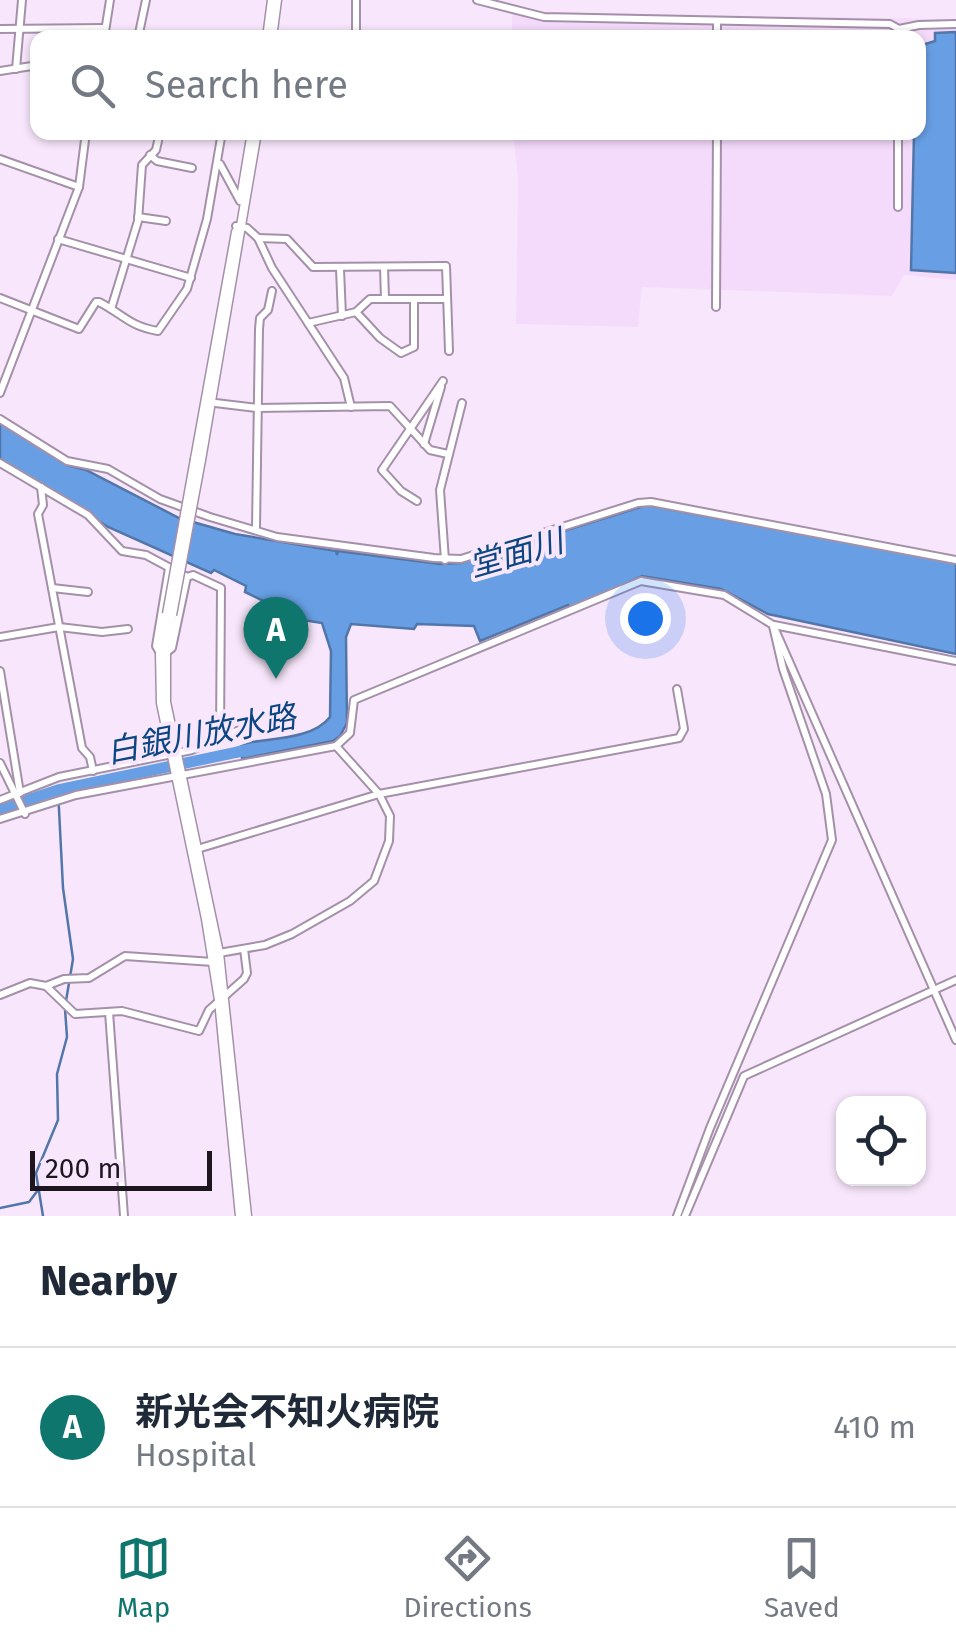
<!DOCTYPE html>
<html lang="en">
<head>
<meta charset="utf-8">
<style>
  :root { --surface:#fff; --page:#f6f6f7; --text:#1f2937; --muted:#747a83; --line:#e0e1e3; --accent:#0f766e }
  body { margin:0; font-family:"Fira Sans","Noto Sans JP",sans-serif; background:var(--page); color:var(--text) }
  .controls { position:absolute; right:30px; bottom:30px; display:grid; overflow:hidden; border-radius:20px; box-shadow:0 2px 8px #0004 }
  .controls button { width:90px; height:90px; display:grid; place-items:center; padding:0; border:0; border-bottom:2px solid var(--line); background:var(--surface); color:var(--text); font:50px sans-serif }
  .scale { position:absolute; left:30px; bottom:25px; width:182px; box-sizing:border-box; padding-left:10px; border:5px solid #1d161f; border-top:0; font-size:28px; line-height:35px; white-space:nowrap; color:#1d161f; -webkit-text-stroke:8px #f8e7fc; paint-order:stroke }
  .you { position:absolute; left:645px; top:618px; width:35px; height:35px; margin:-25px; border:8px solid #fff; border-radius:50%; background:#1a73e8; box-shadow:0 0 0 15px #1a73e833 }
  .badge { display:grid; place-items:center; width:65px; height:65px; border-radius:50%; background:var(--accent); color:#fff; font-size:32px; font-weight:700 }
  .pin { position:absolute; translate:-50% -82px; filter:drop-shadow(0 2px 5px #0008) }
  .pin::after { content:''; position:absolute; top:52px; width:35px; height:30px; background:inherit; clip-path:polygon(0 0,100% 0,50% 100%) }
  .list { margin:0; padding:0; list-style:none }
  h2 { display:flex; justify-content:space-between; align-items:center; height:130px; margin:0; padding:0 40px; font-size:42px }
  h2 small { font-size:32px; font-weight:400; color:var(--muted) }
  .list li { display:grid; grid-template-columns:65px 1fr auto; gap:30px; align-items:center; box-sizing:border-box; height:160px; padding:0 40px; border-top:2px solid var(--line) }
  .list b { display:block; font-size:38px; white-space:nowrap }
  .list p { margin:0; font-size:32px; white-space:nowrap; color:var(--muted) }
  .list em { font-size:32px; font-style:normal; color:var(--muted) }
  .icon { flex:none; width:55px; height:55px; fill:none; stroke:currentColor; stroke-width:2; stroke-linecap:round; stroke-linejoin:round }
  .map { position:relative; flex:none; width:956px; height:1216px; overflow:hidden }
  .search { position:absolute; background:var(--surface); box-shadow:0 2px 8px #0004; left:30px; right:30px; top:30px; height:110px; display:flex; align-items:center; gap:25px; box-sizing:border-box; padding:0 35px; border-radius:20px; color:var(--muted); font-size:38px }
  .sheet { height:290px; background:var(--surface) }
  nav { display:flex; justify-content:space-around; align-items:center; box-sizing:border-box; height:140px; border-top:2px solid var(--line); background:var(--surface); font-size:28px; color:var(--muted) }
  nav a { display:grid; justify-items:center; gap:5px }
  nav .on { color:var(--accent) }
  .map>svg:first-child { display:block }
</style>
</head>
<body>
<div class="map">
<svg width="956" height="1216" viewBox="0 0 956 1216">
  <rect width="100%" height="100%" fill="#f8e7fc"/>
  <polygon fill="#f5dbfb" points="512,12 956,19 956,280 904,275 892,296 642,287 638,327 516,324 518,179 513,133 918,132 918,38 512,37"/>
  <g fill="#689fe4" stroke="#5276a9" stroke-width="2.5">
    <polygon points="956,32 956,273 911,270 914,133 918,132 919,46 935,41 935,33"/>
    <path d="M0,422L67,465L86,470L179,518L235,534L336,551L337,555L338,551L440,564L461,563L647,505L956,563V654L768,614L721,589L642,576L571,609L568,605L480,641L474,626L417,624L414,629L351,624L346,637L347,723L340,736L333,741L242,759V755L238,756L237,748L250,743L246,740L252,742C276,738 314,738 330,717L331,651L322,623L303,620L245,592L246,586L214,570L211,573L108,527L0,459Z"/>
  </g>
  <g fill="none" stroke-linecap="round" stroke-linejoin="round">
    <g stroke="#5276a9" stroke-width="2.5">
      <polyline points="58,790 63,888 73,959 66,1001"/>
      <polyline points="0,1208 29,1202 38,1190"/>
      <polyline points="43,1216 36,1173 58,1120 57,1074 67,1037 65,1009"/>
    </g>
    <polyline stroke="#689fe4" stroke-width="11" points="0,809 58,790 252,749"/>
    <defs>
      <g id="minor">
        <polyline points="356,0 356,38"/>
        <polyline points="477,0 544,17 890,24 899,29 919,25 956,24"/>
        <polyline points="0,29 105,28"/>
        <polyline points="104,38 110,0"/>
        <polyline points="138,38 146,0"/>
        <polyline points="717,38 717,22"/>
        <polyline points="16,69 22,0"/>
        <polyline points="0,71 38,65"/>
        <polyline points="150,155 157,161 192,168"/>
        <polyline points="0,159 79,187"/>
        <polyline points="220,164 240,201"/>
        <polyline points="898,207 898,132"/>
        <polyline points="138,217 166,221"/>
        <polyline points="236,226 247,228 258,238 272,268 344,378 351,407"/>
        <polyline points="258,238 287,239 313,267 446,266 449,351"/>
        <polyline points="58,239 191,278"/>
        <polyline points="384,267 385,299"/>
        <polyline points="340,269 342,316"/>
        <path d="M0,298L79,329L96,302H99C124,315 129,326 158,331L187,289L207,219L222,132"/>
        <polyline points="716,307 717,132"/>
        <polyline points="111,309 138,221 142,165 156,150 160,132"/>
        <polyline points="356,312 380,338 401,353 414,347 414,299"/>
        <polyline points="308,323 356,312 370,299 447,299"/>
        <polyline points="0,393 79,187 86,132"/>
        <polyline points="207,402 257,408 390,406 430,450 448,454"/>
        <polyline points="0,419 67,461 108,469 160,499 210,517 277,537 434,558 461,559 638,503 651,502 956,560"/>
        <polyline points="424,444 441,387"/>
        <polyline points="0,463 88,515 122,551 146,555 187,577 193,575 221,588 220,738"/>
        <polyline points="41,487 43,505 38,514 82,748 90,757 93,771"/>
        <polyline points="417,501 401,491 382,470 443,381"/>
        <polyline points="256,528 259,329 260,318 268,310 272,291"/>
        <polyline points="445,560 440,490 462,403"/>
        <polyline points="52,588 88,592"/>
        <polyline points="774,625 956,661"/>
        <polyline points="0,637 59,627 102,632 128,629"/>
        <polyline points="167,652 172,648 187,577"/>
        <polyline points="160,653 156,646 169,568"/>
        <polyline points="0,671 20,793"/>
        <polyline points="0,763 25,814"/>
        <polyline points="0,800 59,777 192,750 244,728"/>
        <polyline points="0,819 76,795 336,746 350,733 354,700 641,581 724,595 773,625 956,1040"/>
        <polyline points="194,850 379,794 679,738 684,729 677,689"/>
        <polyline points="46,986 75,1014 122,1011 199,1031 209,1010 244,979 247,973 244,949"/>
        <polyline points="0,995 30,983 46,986 64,979 89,978 125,956 213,962 219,953 265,945 292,934 350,901 374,881 389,841 390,816 379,794 336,746"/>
        <polyline points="109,1012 124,1216"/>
        <polyline points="677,1216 710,1128 832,840 826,794 783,669 773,626"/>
        <polyline points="685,1216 744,1076 956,980"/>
      </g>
      <g id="tertiary">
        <polyline points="267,38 272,0"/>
        <polyline points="272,38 277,0"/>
        <polyline points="241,198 252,132"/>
        <polyline points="195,459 236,232"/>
        <polyline points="201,460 257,132"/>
        <polyline points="167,614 160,653 161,703 206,919 219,1000 240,1216"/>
        <polyline points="172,615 166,653 166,702 219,953 247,1216"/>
      </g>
    </defs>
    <use href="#minor" stroke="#a491a9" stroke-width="10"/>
    <use href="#tertiary" stroke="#a491a9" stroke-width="11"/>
    <use href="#minor" stroke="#fff" stroke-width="6"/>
    <use href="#tertiary" stroke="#fff" stroke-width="8"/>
    <defs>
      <g id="tertiary-bridge">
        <polyline points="167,614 195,459"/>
        <polyline points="172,615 201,460"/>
      </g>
    </defs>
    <use href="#tertiary-bridge" stroke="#a491a9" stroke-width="11" stroke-linecap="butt"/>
    <use href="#tertiary-bridge" stroke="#fff" stroke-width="8"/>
  </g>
  <g text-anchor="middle" stroke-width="8" stroke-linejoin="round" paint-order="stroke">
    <g font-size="32" font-style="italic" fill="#0b4582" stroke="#f8e7fc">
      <text transform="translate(516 553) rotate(-16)" y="11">堂面川</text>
      <text transform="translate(201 734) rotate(-11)" y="11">白銀川放水路</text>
    </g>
  </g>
</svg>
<div class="controls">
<button><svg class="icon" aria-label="locate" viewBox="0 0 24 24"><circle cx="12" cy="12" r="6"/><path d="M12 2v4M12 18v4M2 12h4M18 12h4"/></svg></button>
</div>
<div class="scale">200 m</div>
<div class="you"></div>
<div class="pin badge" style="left:276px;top:679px">A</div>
<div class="search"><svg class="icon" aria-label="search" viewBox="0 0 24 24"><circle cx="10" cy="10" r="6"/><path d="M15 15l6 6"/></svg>Search here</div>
</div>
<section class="sheet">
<h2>Nearby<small></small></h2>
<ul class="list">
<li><span class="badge">A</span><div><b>新光会不知火病院</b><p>Hospital</p></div><em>410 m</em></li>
</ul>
</section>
<nav>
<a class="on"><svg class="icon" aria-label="map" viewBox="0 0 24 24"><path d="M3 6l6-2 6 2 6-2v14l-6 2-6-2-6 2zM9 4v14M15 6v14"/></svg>Map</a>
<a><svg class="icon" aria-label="directions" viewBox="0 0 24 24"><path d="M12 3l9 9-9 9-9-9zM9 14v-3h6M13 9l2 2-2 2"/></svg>Directions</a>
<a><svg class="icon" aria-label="saved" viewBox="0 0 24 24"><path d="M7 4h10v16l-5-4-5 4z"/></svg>Saved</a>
</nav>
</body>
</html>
